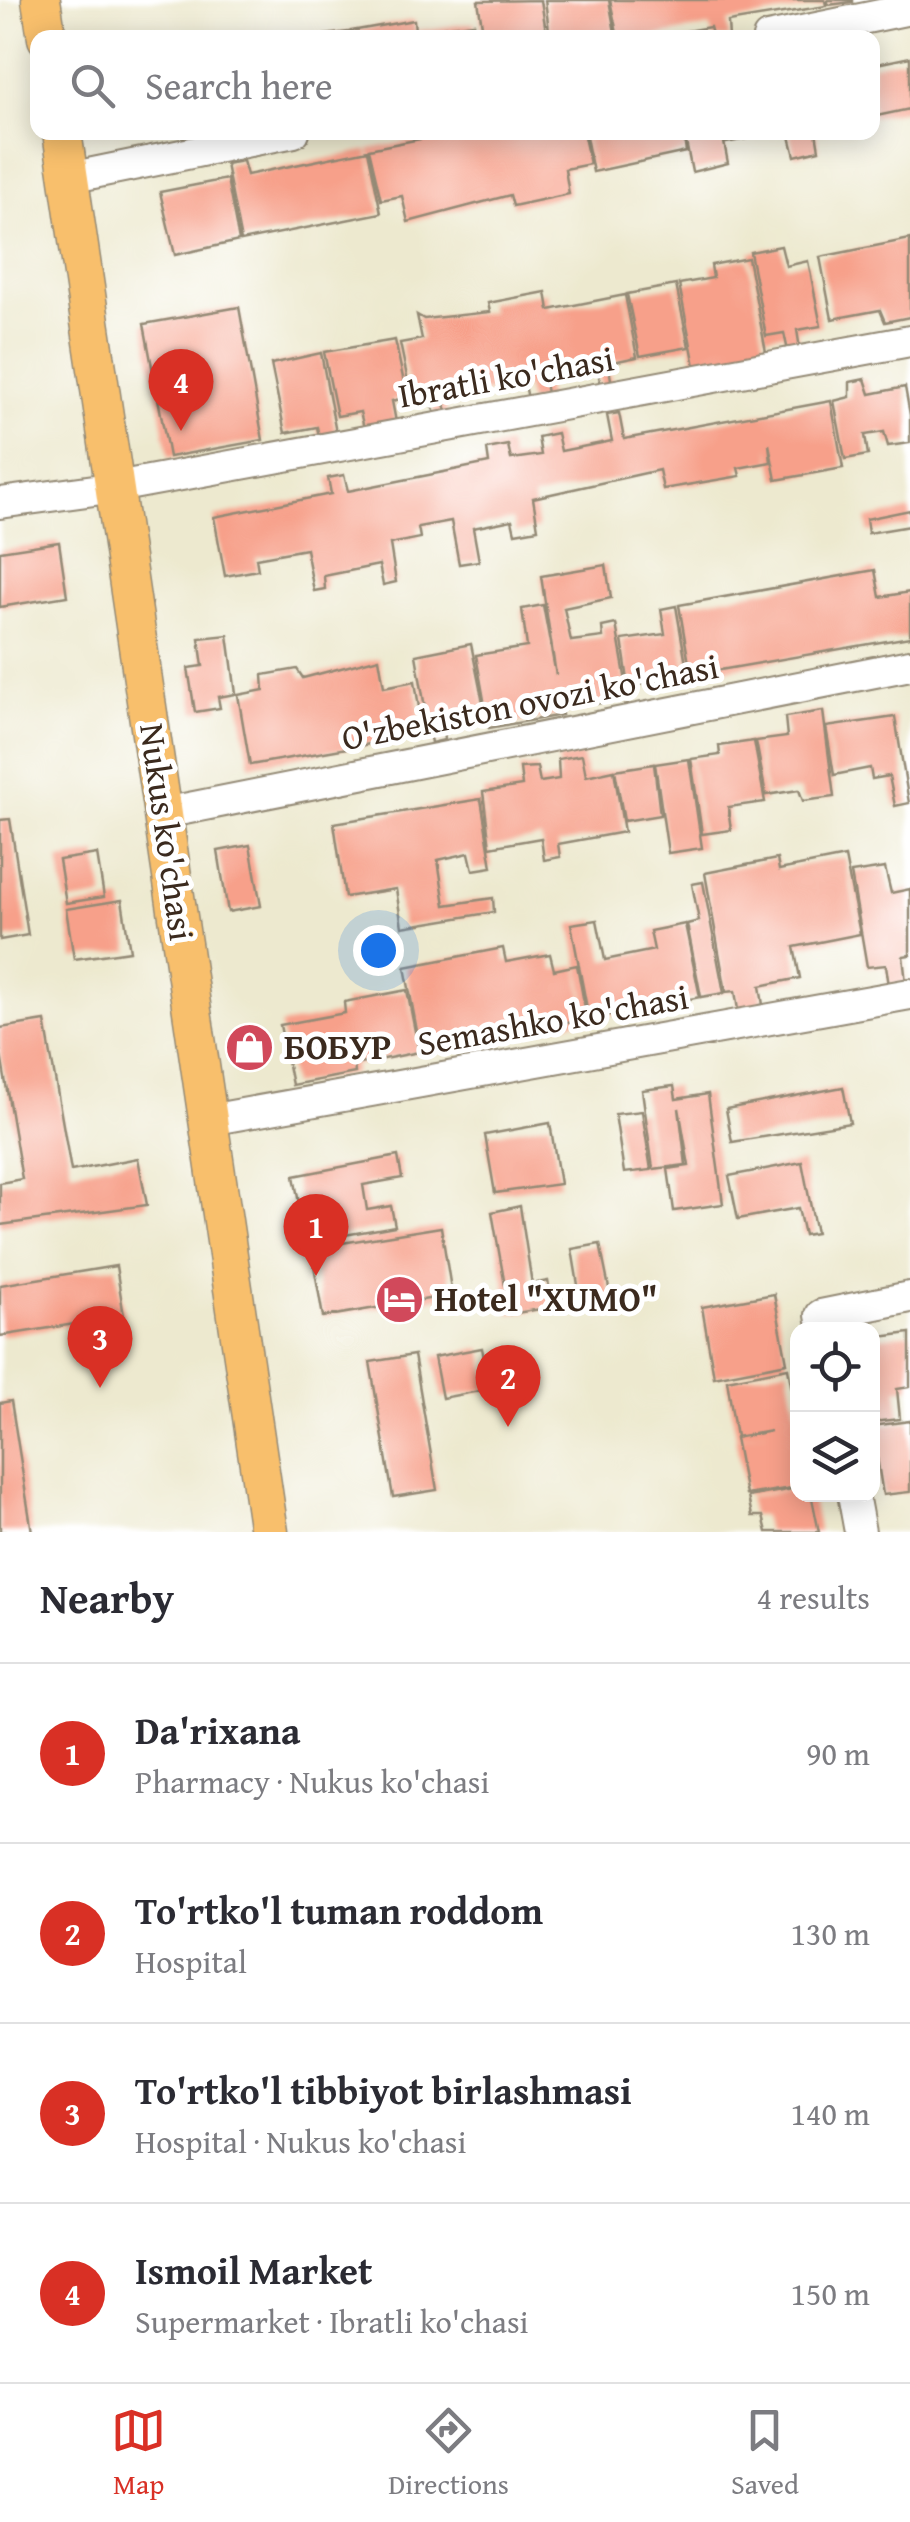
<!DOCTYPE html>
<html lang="en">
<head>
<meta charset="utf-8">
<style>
  :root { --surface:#fff; --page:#f2f2f3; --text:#2b2b33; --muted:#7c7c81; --line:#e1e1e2; --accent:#d93025 }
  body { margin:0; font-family:"Gentium Book Plus",serif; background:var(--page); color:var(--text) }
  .controls { position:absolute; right:30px; bottom:30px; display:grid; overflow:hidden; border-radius:20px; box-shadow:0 5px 25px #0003 }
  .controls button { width:90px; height:90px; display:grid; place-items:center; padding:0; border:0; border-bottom:2px solid var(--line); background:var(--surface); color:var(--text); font:50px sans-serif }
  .you { position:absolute; left:378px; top:950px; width:35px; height:35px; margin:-25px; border:8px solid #fff; border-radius:50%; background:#1a73e8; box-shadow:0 0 0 15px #1a73e833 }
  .badge { display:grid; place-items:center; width:65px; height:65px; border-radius:50%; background:var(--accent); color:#fff; font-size:32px; font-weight:700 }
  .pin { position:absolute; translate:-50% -82px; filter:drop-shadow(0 2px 5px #0008) }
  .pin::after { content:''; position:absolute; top:52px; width:35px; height:30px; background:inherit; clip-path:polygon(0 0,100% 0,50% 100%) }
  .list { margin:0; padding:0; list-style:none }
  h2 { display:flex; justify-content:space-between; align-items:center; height:130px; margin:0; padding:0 40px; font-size:42px }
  h2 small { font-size:32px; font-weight:400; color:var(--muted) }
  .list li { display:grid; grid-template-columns:65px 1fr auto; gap:30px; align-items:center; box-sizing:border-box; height:180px; padding:0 40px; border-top:2px solid var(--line) }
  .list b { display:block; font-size:38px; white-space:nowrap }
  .list p { margin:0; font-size:32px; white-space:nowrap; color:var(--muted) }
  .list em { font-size:32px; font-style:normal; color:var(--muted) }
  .icon { flex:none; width:55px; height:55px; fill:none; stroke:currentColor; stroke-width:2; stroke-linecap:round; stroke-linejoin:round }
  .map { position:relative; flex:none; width:910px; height:1532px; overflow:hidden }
  .search { position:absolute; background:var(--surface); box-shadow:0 5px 25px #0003; left:30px; right:30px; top:30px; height:110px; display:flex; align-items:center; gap:25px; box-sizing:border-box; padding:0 35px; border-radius:20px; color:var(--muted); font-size:38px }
  .sheet { height:850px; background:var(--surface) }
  nav { display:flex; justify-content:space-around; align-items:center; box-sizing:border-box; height:140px; border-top:2px solid var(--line); background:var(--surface); font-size:28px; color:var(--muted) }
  nav a { display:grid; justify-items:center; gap:5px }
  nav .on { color:var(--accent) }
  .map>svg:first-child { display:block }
</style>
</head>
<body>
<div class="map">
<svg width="910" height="1532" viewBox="0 0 910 1532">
  <rect width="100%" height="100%" fill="#fff"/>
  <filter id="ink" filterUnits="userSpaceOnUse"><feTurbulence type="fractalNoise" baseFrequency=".01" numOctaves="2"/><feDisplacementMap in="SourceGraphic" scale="20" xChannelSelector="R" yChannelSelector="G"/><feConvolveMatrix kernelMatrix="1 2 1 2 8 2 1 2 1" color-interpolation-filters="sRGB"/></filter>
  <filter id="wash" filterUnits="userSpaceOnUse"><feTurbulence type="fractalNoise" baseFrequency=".0048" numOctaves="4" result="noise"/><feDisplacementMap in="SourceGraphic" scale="40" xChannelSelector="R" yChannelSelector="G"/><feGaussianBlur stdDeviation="2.25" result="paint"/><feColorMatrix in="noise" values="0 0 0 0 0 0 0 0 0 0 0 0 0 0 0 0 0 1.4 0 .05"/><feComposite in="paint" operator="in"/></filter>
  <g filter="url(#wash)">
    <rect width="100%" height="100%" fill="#ede9cf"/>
    <g id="blocks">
      <g fill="#f7a08a">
        <polygon points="541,0 547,38 484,38 478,1"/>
        <polygon points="545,0 609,0 616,38 550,38"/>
        <polygon points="610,0 825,0 826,6 728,22 729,38 713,38 710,27 646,38 618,38"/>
        <polygon points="828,0 853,0 853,2 828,5"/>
        <polygon points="414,20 415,31 474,23 476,38 352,38 351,31"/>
        <polygon points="349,32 349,38 324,38 324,35"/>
        <polygon points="910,57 910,109 872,117 872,65"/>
        <polygon points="456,132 463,132 464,138 476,132 583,132 590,164 565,169 569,194 513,206 510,195 408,222 402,196 381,200 369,149"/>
        <polygon points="585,132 683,132 686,152 593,172"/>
        <polygon points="684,132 722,132 728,163 692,172"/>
        <polygon points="724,132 771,132 771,134 726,143"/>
        <polygon points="789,132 816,132 819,150 795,156"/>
        <polygon points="368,150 381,213 241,241 226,164 243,161 247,175"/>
        <polygon points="227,179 239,241 175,255 160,192"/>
        <polygon points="910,239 910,317 885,322 880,310 832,319 820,257"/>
        <polygon points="781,246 786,266 808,261 821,326 797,330 800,349 788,351 784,333 766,336 750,252"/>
        <polygon points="748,258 766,352 695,366 679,284 713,278 711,265"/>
        <polygon points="676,285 689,347 640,356 627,294"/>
        <polygon points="546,292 549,310 625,295 637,357 608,363 613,390 602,392 597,366 544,377 548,399 529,403 525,385 445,400 447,416 436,419 431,399 412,401 400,343 422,339 417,315 424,319 490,312 488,303"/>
        <polygon points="239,307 263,440 169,457 144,324"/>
        <polygon points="395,340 407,397 392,401 396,422 364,428 360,412 337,416 324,352"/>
        <polygon points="321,353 337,438 320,441 317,427 285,433 271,364"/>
        <polygon points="865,379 870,394 905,387 910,415 910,443 888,446 884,432 865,435 868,455 845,459 834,401 850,397 850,382"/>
        <polygon points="831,401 843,468 776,480 769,444 771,462 738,468 740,476 663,489 659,470 533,498 538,529 515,533 512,520 473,528 479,561 459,564 451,521 418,527 420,538 390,544 396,582 383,585 379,565 324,576 325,589 314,591 306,549 256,558 258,570 225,576 214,517 331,494 328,478 344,475 348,491 489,463 487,449 508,445 511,459 541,455 538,437 557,433 561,451 612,441 607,415 619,413 624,439"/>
        <polygon points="910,510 910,526 868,533 866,519"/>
        <polygon points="59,542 67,596 0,607 0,551"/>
        <polygon points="606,565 611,598 564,608 571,641 603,637 602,627 616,624 629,699 593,704 590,693 559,697 562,715 489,728 476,655 527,647 522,609 543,605 556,675 541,576"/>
        <polygon points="875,570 880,597 910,592 910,637 691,675 679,605"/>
        <polygon points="676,606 688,675 629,687 622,640 665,634 661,609"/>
        <polygon points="228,635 236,694 218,697 220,708 195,712 188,668 203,666 199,638"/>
        <polygon points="471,644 484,708 442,716 444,740 431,743 416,655"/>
        <polygon points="379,658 384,687 415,681 422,728 392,732 393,740 250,765 238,695 264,690 263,675 297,669 303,678"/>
        <polygon points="823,711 834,797 803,801 799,790 766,795 756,741 787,737 785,717"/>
        <polygon points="895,717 909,803 895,806 889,776 872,779 870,768 834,775 826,727"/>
        <polygon points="754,741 765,802 728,807 731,830 702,834 691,759 720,755 719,746"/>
        <polygon points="582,755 586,776 614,770 624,832 558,844 560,857 544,860 541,838 490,847 483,792 522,786 520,768 537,767 540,782 559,779 558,759"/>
        <polygon points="689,759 702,848 668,853 655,764"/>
        <polygon points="654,764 660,815 624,821 615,770"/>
        <polygon points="481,799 492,867 473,870 469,853 438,860 445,905 493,898 494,912 402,927 396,889 345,897 334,823"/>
        <polygon points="10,819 28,935 0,940 0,820"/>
        <polygon points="250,845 261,906 228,912 218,851"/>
        <polygon points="97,854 104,897 66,903 59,860"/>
        <polygon points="845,857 860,934 794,947 800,978 760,986 763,1005 738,1010 735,991 726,992 705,873 777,859 779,870"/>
        <polygon points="885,868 891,893 910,889 910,955 903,956 906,983 889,986 886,965 867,967 851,873"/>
        <polygon points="703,882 724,993 701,997 687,924 699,921 692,884"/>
        <polygon points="122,900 130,951 74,959 66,909"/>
        <polygon points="597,920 605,960 654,950 650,931 685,924 700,997 589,1019 571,924"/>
        <polygon points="503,948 506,962 550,954 554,970 577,965 587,1019 421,1052 405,967"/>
        <polygon points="407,990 419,1052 354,1065 355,1073 292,1085 280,1025 345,1013 344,1002"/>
        <polygon points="45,1021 71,1171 138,1158 147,1205 0,1225 0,1183 22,1179 0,1049 0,1028"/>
        <polygon points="674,1086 676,1099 708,1094 723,1204 674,1211 668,1169 689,1166 679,1108 686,1165 653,1169 642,1090"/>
        <polygon points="843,1087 850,1123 732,1142 726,1109"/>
        <polygon points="642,1111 651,1170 624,1173 615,1114"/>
        <polygon points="550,1123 560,1184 495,1193 485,1135"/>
        <polygon points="398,1156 402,1178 363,1185 367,1210 391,1206 395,1226 306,1242 294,1176"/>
        <polygon points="802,1162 816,1233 804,1235 798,1208 738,1219 729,1176"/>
        <polygon points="520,1206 532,1284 548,1281 553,1307 510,1314 492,1212"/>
        <polygon points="441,1227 452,1295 323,1317 311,1248"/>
        <polygon points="600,1244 612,1303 582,1309 572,1249"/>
        <polygon points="116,1266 124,1316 0,1336 0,1285"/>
        <polygon points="774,1294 787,1363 714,1377 702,1307"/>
        <polygon points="910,1333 910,1387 897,1389 900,1419 872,1422 872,1338"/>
        <polygon points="482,1348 490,1389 442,1398 434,1357"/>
        <polygon points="414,1355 437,1490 393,1497 370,1362"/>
        <polygon points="788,1368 798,1424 798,1487 746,1495 735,1438 771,1431 736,1437 727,1380"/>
        <polygon points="11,1401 32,1532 0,1532 0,1403"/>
        <polygon points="910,1421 910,1492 883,1495 872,1426"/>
        <polygon points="798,1488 798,1494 811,1494 819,1532 767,1532 763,1516 752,1516 748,1497"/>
      </g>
    </g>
  </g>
  <g filter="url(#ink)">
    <use href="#blocks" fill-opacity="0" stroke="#948a76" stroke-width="2.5"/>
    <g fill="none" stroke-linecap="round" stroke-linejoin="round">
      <defs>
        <g id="minor">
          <polyline points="768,38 910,9"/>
          <polyline points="69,178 294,132"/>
          <polyline points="0,503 116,487 910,341"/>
          <polyline points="164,813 910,665"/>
          <polyline points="209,1120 910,994"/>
          <polyline points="824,1330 821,1315 910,1297"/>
          <polyline points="853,1494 860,1532"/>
        </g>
        <g id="major">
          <polyline points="41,0 47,38"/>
          <polyline points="62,132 269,1532"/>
        </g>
      </defs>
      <use href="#minor" stroke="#948a76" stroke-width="34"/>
      <use href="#major" stroke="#948a76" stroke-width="41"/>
      <use href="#minor" stroke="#fff" stroke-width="30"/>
      <use href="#major" stroke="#f8bf6c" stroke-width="38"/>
    </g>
  </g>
  <defs>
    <symbol id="shop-disc" viewBox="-11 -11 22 22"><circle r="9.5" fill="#d1495b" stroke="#fff"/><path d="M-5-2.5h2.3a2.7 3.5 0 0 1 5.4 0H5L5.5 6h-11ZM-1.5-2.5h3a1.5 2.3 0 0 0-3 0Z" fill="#fff"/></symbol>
    <symbol id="hotel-disc" viewBox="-11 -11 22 22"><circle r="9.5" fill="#d1495b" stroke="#fff"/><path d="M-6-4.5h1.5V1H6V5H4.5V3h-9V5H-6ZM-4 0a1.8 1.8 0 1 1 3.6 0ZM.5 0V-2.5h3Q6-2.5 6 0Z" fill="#fff"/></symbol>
  </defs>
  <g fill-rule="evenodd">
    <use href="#shop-disc" x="222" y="1020" width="55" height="55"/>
    <use href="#hotel-disc" x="372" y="1272" width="55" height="55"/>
  </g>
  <g text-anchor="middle" stroke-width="10" stroke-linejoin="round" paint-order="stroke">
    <g font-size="35" fill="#3b2a1e" stroke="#fff">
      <text transform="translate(506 377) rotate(-10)" y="12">Ibratli ko'chasi</text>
      <text transform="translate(530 702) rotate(-11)" y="12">O'zbekiston ovozi ko'chasi</text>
      <text transform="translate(167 832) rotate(82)" y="12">Nukus ko'chasi</text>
      <text transform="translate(553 1020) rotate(-10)" y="12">Semashko ko'chasi</text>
    </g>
    <g font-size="35" font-weight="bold" fill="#3b2a1e" stroke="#fff" text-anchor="start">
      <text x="284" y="1059">БОБУР</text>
      <text x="434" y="1311">Hotel "XUMO"</text>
    </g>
  </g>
</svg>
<div class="controls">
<button><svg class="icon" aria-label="locate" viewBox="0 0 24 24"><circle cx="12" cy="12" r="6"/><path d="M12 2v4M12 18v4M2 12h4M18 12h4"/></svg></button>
<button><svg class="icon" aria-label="layers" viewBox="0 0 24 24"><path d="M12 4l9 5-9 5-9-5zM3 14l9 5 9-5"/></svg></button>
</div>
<div class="you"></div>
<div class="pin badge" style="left:316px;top:1276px">1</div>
<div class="pin badge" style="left:508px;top:1427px">2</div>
<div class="pin badge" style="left:100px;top:1388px">3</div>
<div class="pin badge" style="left:181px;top:431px">4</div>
<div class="search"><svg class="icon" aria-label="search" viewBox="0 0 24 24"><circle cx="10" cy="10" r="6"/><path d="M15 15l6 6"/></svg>Search here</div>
</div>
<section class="sheet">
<h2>Nearby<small>4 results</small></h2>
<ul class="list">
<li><span class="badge">1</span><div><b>Da'rixana</b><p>Pharmacy · Nukus ko'chasi</p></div><em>90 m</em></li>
<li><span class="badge">2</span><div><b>To'rtko'l tuman roddom</b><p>Hospital</p></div><em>130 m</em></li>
<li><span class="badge">3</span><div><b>To'rtko'l tibbiyot birlashmasi</b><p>Hospital · Nukus ko'chasi</p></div><em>140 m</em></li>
<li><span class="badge">4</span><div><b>Ismoil Market</b><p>Supermarket · Ibratli ko'chasi</p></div><em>150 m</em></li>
</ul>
</section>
<nav>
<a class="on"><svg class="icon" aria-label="map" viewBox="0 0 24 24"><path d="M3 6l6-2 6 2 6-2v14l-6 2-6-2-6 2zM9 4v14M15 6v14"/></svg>Map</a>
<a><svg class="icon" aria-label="directions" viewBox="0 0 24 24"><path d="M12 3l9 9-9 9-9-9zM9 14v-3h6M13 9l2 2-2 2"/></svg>Directions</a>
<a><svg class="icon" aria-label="saved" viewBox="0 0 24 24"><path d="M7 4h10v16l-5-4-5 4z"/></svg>Saved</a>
</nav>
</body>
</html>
